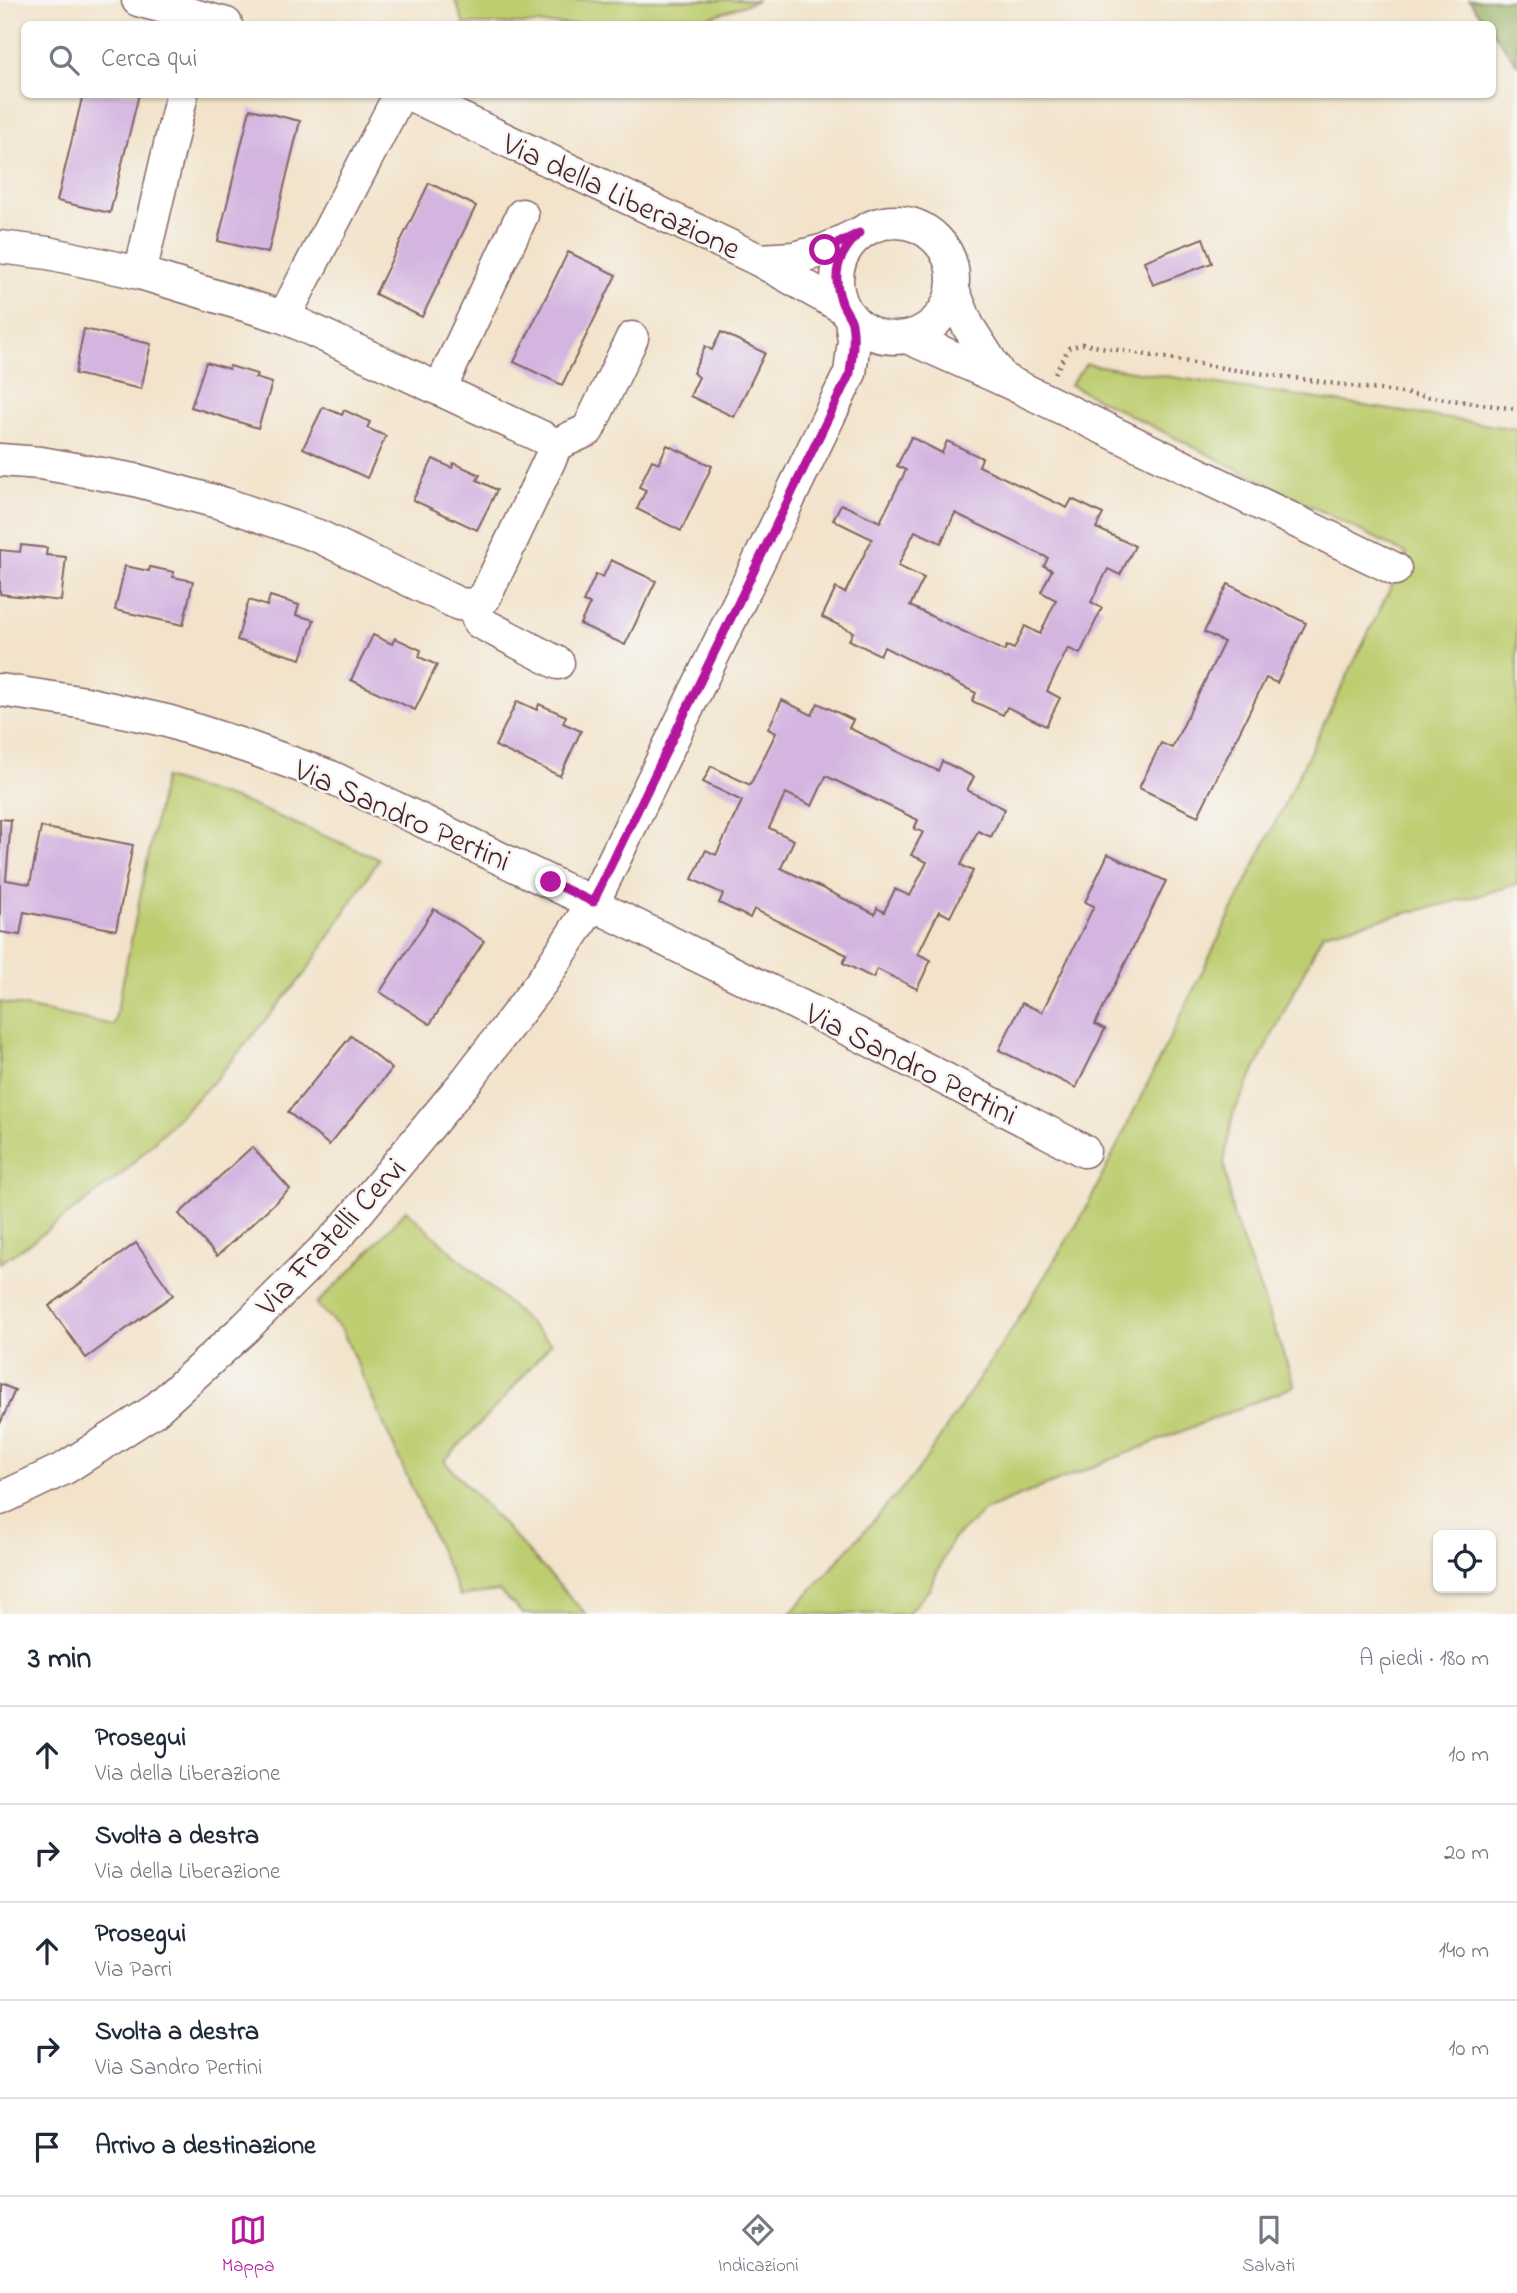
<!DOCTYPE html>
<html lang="it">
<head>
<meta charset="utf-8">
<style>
  :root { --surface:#fff; --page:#f2f2f3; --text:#1f2937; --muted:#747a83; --line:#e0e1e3; --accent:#b5179e }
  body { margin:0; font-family:"Indie Flower",sans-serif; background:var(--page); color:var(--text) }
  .controls { position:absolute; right:21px; bottom:21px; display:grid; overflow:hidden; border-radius:10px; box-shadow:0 2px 5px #0004 }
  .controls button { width:63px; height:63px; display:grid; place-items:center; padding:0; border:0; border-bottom:2px solid var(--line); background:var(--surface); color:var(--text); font:35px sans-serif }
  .stop { position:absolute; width:21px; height:21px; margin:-16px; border:5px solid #b5179e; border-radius:50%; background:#fff }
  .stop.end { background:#b5179e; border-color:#fff; box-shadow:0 2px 7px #0008 }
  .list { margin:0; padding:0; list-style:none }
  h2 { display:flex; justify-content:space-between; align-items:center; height:91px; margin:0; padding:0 28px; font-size:30px }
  h2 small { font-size:23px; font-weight:400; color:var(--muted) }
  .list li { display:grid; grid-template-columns:46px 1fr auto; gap:21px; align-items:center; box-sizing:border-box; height:98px; padding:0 28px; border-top:2px solid var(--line) }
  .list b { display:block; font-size:26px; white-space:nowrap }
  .list p { margin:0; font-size:23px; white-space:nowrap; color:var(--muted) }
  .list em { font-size:23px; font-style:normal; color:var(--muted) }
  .icon { flex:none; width:38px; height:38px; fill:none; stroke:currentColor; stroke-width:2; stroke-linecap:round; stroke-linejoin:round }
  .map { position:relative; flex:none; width:1517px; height:1614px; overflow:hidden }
  .search { position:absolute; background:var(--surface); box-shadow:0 2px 5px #0004; left:21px; right:21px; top:21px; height:77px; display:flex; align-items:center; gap:18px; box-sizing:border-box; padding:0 24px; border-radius:10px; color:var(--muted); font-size:26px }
  .sheet { height:581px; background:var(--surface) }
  nav { display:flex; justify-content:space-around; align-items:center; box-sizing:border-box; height:98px; border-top:2px solid var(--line); background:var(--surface); font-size:19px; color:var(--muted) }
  nav a { display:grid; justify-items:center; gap:4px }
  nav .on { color:var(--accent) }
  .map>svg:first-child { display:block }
</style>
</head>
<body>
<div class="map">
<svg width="1517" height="1614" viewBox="0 0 1517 1614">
  <rect width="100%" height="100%" fill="#f6f6f2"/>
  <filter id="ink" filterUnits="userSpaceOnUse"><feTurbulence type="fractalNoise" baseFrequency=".0143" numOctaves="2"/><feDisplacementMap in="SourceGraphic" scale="14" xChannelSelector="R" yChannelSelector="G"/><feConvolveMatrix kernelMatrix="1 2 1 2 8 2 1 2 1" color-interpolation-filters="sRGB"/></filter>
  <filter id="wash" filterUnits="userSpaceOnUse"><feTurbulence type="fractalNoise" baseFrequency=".00686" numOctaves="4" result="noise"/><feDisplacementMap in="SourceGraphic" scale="28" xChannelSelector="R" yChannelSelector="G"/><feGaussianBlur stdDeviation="1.57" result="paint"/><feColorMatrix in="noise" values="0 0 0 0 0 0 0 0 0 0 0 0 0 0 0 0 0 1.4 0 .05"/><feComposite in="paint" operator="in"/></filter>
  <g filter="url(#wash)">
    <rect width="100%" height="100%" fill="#f2e3ca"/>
    <g fill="#bdcd70" stroke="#84764e" stroke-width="2">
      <polygon points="455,0 758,0 690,24 464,24"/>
      <polygon points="1086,364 1517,429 1517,884 1474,897 1323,933 1233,1114 1224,1163 1233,1215 1295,1386 985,1510 952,1540 929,1590 907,1614 790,1614 917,1472 1011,1331 1085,1211 1407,554 1070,385"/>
      <polygon points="164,778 244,802 379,859 307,971 216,1079 122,1174 26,1246 0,1263 0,1002 114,1025"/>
      <polygon points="406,1210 551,1343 505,1397 444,1461 586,1614 523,1614 499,1591 460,1596 342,1330 316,1304 355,1267"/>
    </g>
    <polygon fill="#96b062" stroke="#706846" stroke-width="2" points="1469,0 1517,0 1517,64 1493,32 1492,24 1487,24"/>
    <g id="blocks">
      <g fill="#d3b5e0" fill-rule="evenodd">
        <polygon points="83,94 139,94 110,213 57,201"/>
        <polygon points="250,109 300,121 268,253 218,241"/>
        <polygon points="429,183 476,206 422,317 375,294"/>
        <polygon points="1203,238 1212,263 1153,285 1144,261"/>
        <polygon points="568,252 616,275 562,385 514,362"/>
        <polygon points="84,329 151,344 141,389 75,374"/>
        <polygon points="721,332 765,353 734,417 690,396 699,377 693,373 705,346 712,350"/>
        <polygon points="206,362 229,369 230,366 257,374 255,378 272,383 258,428 191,407"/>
        <polygon points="323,407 342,415 344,410 370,422 367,428 386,436 367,478 303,448"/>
        <path d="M911,437L942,453L947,441L982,458L979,466L1067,508L1072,499L1103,514L1096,528L1135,546L1120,575L1108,569L1091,602L1102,608L1080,654L1068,648L1047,691L1060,698L1046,726L1007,707L1003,715L972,701L976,693L884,647L880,655L849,640L853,632L822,617L836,588L845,593L872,539L833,520L841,504L880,522L906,470L897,466ZM955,513L1048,558L1044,566L1052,570L1041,592L1056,600L1040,634L1025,626L1014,649L1007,646L1004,651L910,606L924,578L898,566L915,531L941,543Z"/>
        <polygon points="667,445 712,466 681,531 637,509 646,490 639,487 652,460 659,463"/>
        <polygon points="433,459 452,468 454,463 480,475 477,480 497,490 477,530 413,500"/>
        <polygon points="21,545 47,548 46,555 66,557 61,601 0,594 0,550 20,552"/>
        <polygon points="611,560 656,581 625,645 580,624 590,604 583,602 596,574 603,577"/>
        <polygon points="125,566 149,571 150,567 174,572 173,577 193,581 183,625 115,610"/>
        <polygon points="1228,584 1306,623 1277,683 1266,678 1198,816 1139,788 1161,743 1172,748 1224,642 1204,632"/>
        <polygon points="270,596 299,605 296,615 314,620 301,659 237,640 249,600 267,606"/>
        <polygon points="373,635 392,644 395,638 421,650 419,657 437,665 415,710 351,680"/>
        <path d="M782,700L812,715L818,703L853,720L849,728L938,771L942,761L974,777L967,790L1005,809L991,837L978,831L961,865L973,871L950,917L939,911L918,954L931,960L917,989L877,969L873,978L843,963L847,955L754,909L750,918L719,903L723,894L692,879L706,850L716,855L742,801L703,782L711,766L750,785L776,733L768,729ZM826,776L918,820L914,829L923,832L911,855L927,862L910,896L895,889L884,912L877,908L875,914L781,868L794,840L769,828L786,793L812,806Z"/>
        <polygon points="517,701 537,710 539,704 566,716 563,723 581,731 560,776 495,746"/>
        <polygon points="0,819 11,820 6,880 30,884 41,827 133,845 116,930 24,912 20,935 0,932"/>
        <polygon points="1108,854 1166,881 1095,1024 1105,1029 1076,1088 999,1050 1022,1003 1042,1012 1094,906 1085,902"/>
        <polygon points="434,909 484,941 430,1024 380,992"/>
        <polygon points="351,1036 392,1069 329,1145 288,1112"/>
        <polygon points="252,1147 290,1189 217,1256 179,1214"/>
        <polygon points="136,1243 173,1295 86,1358 49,1306"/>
        <polygon points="0,1384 15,1390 0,1424"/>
      </g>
    </g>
  </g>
  <g filter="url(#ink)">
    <use href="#blocks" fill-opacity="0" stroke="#856463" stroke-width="2"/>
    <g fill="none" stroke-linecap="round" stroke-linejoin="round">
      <defs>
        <g id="minor">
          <polyline points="138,0 226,24"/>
          <polyline points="409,94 759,260 844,308"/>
          <circle cx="895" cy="280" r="58"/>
          <polyline points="0,247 48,253 140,273 284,317 544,438 553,446 552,455 485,597 473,605 459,604 318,536 225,504 135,480 41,463 0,460"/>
          <polyline points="759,260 794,258 825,250 858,234"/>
          <polyline points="140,273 182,94"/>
          <polyline points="953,290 968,326 1002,379"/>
          <polyline points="284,317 400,94"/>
          <polyline points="907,337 1002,379 1395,569"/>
          <polyline points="440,389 522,215"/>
          <polyline points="553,446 588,430 632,338"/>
          <polyline points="473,605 479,622 558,663"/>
          <polyline points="0,690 86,703 167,721 245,746 331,777 593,903 608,912 860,1035 1084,1151"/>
          <polyline points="0,1499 65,1468 154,1411 246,1327 342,1231 467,1080 543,980 593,903 850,373 854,341 851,319"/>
        </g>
      </defs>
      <use href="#minor" stroke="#856463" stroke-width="35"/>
      <polyline stroke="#856463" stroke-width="4.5" stroke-dasharray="2 5" stroke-linecap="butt" points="1055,373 1069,348 1083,344 1229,369 1517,409"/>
      <use href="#minor" stroke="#fff" stroke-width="32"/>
    </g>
  </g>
  <g fill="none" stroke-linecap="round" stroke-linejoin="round" filter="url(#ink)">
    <path stroke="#b5179e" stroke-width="9" d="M551,882L593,902L850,373C852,356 855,340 852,323C850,316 845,311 842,303C831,274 838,255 859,233L825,250"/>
  </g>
  <g text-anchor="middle" stroke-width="5" stroke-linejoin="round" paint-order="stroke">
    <g font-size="32" fill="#4a1f2b" stroke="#f6f6f2">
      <text transform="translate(622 195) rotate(25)" y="11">Via della Liberazione</text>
      <text transform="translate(403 814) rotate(24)" y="11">Via Sandro Pertini</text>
      <text transform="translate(912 1063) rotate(27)" y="11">Via Sandro Pertini</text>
      <text transform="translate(330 1236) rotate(-47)" y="11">Via Fratelli Cervi</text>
    </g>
  </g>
</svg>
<div class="controls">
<button><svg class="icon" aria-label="locate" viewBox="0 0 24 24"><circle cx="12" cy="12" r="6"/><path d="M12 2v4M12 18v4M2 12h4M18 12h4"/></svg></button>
</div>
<div class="stop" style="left:825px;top:250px"></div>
<div class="stop end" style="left:551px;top:882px"></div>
<div class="search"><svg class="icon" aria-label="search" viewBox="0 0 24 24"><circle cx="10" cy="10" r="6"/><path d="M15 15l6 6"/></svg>Cerca qui</div>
</div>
<section class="sheet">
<h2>3 min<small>A piedi · 180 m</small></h2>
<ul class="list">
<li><svg class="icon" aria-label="ahead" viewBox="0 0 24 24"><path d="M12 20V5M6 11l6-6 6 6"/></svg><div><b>Prosegui</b><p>Via della Liberazione</p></div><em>10 m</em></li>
<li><svg class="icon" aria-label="right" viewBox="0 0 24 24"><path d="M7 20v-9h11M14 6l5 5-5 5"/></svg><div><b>Svolta a destra</b><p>Via della Liberazione</p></div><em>20 m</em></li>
<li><svg class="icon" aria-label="ahead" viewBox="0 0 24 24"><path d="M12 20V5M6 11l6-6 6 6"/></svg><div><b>Prosegui</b><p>Via Parri</p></div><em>140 m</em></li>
<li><svg class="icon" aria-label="right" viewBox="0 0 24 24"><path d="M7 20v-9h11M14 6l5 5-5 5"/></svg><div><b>Svolta a destra</b><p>Via Sandro Pertini</p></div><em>10 m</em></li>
<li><svg class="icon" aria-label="arrive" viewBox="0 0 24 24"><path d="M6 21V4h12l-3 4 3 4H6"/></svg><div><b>Arrivo a destinazione</b></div></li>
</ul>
</section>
<nav>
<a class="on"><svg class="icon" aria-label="map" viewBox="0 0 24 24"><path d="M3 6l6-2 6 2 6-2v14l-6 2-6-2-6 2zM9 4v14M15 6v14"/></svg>Mappa</a>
<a><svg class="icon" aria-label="directions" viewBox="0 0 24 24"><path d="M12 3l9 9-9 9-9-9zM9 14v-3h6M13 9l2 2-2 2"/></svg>Indicazioni</a>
<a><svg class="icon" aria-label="saved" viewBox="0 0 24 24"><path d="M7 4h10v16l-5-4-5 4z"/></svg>Salvati</a>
</nav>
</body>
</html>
